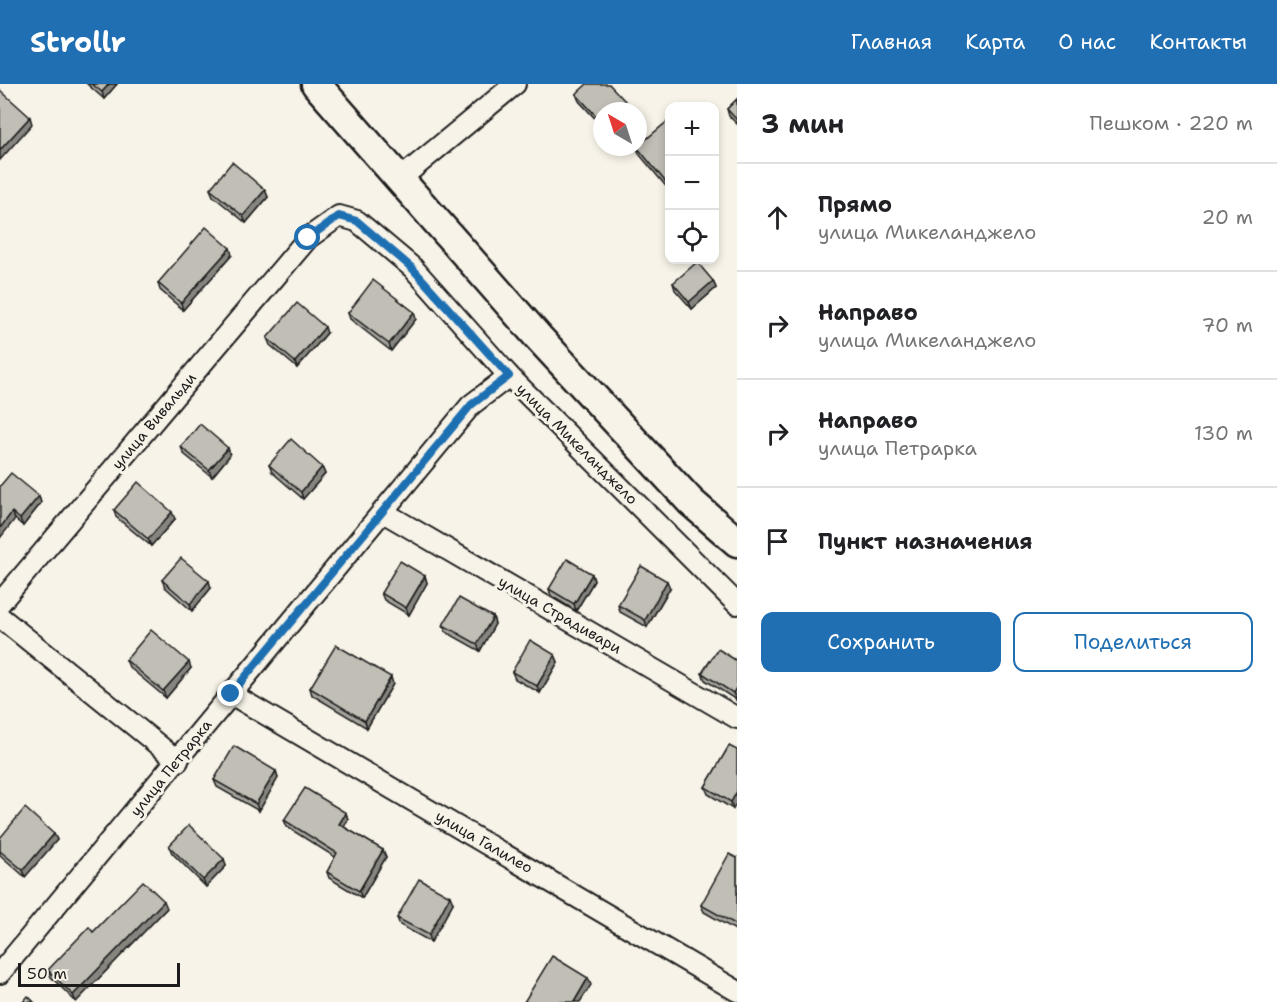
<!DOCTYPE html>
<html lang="ru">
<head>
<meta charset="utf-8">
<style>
  :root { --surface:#fff; --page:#f6f6f6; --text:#202124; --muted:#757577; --line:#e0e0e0; --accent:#1f6fb2 }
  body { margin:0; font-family:"Shantell Sans",sans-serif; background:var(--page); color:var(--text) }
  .controls { position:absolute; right:18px; top:18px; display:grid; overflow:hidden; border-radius:12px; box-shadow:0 3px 9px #0003 }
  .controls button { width:54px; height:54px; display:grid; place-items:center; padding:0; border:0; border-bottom:2px solid var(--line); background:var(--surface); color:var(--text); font:30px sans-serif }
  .compass { position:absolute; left:593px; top:18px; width:54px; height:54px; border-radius:50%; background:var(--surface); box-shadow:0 3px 9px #0003; rotate:321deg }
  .scale { position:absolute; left:18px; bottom:15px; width:162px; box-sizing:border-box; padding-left:6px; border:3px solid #1c1c1c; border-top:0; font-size:16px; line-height:21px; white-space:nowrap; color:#1c1c1c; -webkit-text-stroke:4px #f7f3e8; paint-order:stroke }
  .stop { position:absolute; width:18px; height:18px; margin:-14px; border:4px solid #1f6fb2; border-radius:50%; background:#fff }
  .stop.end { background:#1f6fb2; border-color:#fff; box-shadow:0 2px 6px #0008 }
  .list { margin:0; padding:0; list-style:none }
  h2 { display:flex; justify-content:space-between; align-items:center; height:78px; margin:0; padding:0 24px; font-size:26px }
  h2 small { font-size:20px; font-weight:400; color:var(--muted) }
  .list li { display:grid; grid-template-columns:39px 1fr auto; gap:18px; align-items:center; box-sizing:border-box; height:108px; padding:0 24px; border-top:2px solid var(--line) }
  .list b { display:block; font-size:22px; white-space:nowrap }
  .list p { margin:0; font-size:20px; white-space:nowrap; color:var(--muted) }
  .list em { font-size:20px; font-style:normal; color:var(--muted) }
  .actions { display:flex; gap:12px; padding:18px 24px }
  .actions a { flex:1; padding:14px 0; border:2px solid var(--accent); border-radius:12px; text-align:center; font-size:21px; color:var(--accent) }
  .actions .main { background:var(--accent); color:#fff }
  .icon { flex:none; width:33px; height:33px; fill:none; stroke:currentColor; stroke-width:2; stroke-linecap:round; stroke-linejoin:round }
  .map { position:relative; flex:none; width:737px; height:918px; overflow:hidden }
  header { display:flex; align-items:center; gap:36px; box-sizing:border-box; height:84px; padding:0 30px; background:var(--accent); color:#fff }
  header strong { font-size:28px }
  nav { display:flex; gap:33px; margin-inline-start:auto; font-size:21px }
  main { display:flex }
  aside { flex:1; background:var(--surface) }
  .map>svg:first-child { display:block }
</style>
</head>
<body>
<header>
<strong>Strollr</strong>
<nav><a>Главная</a><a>Карта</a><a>О нас</a><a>Контакты</a></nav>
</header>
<main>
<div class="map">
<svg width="737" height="918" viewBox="0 0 737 918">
  <rect width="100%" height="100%" fill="#f7f3e8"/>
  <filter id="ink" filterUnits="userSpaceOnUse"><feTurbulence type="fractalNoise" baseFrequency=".0167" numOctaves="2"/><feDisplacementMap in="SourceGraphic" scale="12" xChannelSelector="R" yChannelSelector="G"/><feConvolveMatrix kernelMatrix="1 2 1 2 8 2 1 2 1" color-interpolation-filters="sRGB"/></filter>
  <g filter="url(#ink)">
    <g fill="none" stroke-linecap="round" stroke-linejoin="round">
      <defs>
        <g id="street">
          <polyline points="400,95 515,0"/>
          <polyline points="383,428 737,634"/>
          <polyline points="0,519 308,154 339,132 357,137 413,184 509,292 737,520"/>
          <polyline points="0,533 178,677"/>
          <polyline points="231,610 737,907"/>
          <polyline points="0,889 471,321 509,292"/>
        </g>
        <polyline id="secondary" points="316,0 539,254 691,418 737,458"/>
      </defs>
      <use href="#street" stroke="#1c1c1c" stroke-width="24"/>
      <use href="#secondary" stroke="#1c1c1c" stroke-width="33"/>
      <use href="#street" stroke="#f7f3e8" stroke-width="20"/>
      <use href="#secondary" stroke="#f7f3e8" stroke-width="28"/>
    </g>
    <g fill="#a5a39c" stroke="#1c1c1c" stroke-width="1.5">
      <polygon points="87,0 117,0 104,15"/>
      <polygon points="576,10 628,24 625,27 602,27 602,42 579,17"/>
      <polygon points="737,15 737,40 729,32 727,25"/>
      <polygon points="669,36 669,106 639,70 637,63"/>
      <polygon points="210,105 265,106 268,113 246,139 213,112"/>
      <polygon points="232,171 183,226 160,206 158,199"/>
      <polygon points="713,197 716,204 692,225 675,206 673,199"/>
      <polygon points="348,229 416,235 391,267 350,235"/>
      <polygon points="327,249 297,284 270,261 267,254"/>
      <polygon points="181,363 228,364 230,371 212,393 184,370"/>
      <polygon points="269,381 322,383 325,390 303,415 272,388"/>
      <polygon points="0,402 39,412 41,419 23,442 15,435"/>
      <polygon points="114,426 175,435 151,462 116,433"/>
      <polygon points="592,490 594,497 576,527 551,512 549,505"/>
      <polygon points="425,492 427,499 409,531 384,516 381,509"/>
      <polygon points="162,496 211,504 192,527 165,503"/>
      <polygon points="670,504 647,543 620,528 618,521"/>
      <polygon points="493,533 495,540 480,567 446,548 443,541"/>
      <polygon points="718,565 736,616 705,596 702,589"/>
      <polygon points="555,571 558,578 540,609 515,595 512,588"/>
      <polygon points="126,576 191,584 166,614 129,583"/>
      <polygon points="393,600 367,644 312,611 310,604"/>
      <polygon points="729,662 733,725 708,710 705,703"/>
      <polygon points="276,687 278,694 259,727 217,703 214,696"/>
      <polygon points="346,729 348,736 344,743 383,766 386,773 362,814 329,794 327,788 335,773 287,743 284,736"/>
      <polygon points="54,750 57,756 25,793 0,771 0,754"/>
      <polygon points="169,762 224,775 226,782 206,803 172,769"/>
      <polygon points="737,774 737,847 704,828 701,821"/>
      <polygon points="453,819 431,858 400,841 397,834"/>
      <polygon points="167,824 76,918 51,893 48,886"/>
    </g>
    <g fill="#86857f" stroke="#1c1c1c" stroke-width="1.5">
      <polygon points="109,0 117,0 104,15 102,8"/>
      <polygon points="625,17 628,24 625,27 615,27"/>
      <polygon points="30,33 32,40 0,76 0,66"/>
      <polygon points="265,106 268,113 246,139 243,132"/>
      <polygon points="230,164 232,171 183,226 181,219"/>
      <polygon points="713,197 716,204 692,225 689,218"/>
      <polygon points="414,228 416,235 391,267 389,260"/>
      <polygon points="325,243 327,249 297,284 295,278"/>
      <polygon points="228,364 230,371 212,393 209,386"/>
      <polygon points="322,383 325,390 303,415 301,408"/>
      <polygon points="39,412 41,419 23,442 20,435"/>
      <polygon points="12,428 15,435 0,454 0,444"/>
      <polygon points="172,428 175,435 151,462 148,455"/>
      <polygon points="592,490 594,497 576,527 574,520"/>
      <polygon points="425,492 427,499 409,531 406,524"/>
      <polygon points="209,497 211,504 192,527 190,520"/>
      <polygon points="667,497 670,504 647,543 645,536"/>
      <polygon points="493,533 495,540 480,567 477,560"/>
      <polygon points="555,571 558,578 540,609 537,602"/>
      <polygon points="189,578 191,584 166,614 163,607"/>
      <polygon points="391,593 393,600 367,644 365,637"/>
      <polygon points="737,602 737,613 736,616 733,609"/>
      <polygon points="276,687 278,694 259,727 256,720"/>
      <polygon points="737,707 737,719 733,725 731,718"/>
      <polygon points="346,729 348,736 341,747 339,740"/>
      <polygon points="54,750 57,756 25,793 23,786"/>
      <polygon points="383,766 386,773 362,814 359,807"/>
      <polygon points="224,775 226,782 206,803 203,796"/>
      <polygon points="450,812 453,819 431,858 429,851"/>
      <polygon points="164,817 167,824 76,918 73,911"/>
      <polygon points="588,894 591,901 580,918 574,918"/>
    </g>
    <g fill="#c0beb5" stroke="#1c1c1c" stroke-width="1.5">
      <polygon points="92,0 109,0 102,8"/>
      <polygon points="587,0 609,0 625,17 615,27 602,27 602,38 576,10"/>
      <polygon points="0,6 30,33 0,66"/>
      <polygon points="737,15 737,36 727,25"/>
      <polygon points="669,36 669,102 637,63"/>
      <polygon points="232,78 265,106 243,132 210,105"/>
      <polygon points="206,143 230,164 181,219 158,199"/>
      <polygon points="697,178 713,197 689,218 673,199"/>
      <polygon points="373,196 414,228 389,260 348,229"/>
      <polygon points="297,219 325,243 295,278 267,254"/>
      <polygon points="200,340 228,364 209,386 181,363"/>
      <polygon points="291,355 322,383 301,408 269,381"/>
      <polygon points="11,389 39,412 20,435 12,428 0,444 0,402"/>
      <polygon points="138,398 172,428 148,455 114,426"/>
      <polygon points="181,474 209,497 190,520 162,496"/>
      <polygon points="567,475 592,490 574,520 549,505"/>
      <polygon points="400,477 425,492 406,524 381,509"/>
      <polygon points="641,482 667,497 645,536 618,521"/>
      <polygon points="459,514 493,533 477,560 443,541"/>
      <polygon points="151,546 189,578 163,607 126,576"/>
      <polygon points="530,556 555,571 537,602 512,588"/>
      <polygon points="336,561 391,593 365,637 310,604"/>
      <polygon points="718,565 737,577 737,602 733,609 702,589"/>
      <polygon points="234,662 276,687 256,720 214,696"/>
      <polygon points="729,662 737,666 737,707 731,718 705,703"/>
      <polygon points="305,704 346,729 339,740 383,766 359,807 327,788 337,769 284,736"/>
      <polygon points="25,724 54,750 23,786 0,767 0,754"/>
      <polygon points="189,741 224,775 203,796 169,762"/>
      <polygon points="729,770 737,774 737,841 701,821"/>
      <polygon points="419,795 450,812 429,851 397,834"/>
      <polygon points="143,797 164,817 73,911 48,886 89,843 93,848"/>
      <polygon points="552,872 588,894 574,918 524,918"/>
      <polygon points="28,912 34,918 23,918"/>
    </g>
  </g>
  <g fill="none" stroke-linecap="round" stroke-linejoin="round" filter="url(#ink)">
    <polyline stroke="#1f6fb2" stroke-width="8" points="231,610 471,321 509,292 412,184 357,137 339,132 308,154"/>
  </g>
  <g text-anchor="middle" stroke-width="6" stroke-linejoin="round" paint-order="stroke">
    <g font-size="15" fill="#1c1c1c" stroke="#f7f3e8">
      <text transform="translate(154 337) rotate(-50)" y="5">улица Вивальди</text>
      <text transform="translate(577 360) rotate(45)" y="5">улица Микеланджело</text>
      <text transform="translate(560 531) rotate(30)" y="5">улица Страдивари</text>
      <text transform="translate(171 684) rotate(-51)" y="5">улица Петрарка</text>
      <text transform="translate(484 758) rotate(30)" y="5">улица Галилео</text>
    </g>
  </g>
</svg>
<div class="controls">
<button>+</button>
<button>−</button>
<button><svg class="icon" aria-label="locate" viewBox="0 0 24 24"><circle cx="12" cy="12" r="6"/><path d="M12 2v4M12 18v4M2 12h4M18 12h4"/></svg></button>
</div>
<svg class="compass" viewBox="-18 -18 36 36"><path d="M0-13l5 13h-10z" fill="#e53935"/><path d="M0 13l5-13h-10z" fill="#757577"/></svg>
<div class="scale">50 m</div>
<div class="stop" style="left:308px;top:154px"></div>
<div class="stop end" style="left:231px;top:610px"></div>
</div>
<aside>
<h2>3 мин<small>Пешком · 220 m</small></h2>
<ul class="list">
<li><svg class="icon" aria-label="ahead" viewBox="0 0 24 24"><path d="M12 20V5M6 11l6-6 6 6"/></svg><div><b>Прямо</b><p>улица Микеланджело</p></div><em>20 m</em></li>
<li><svg class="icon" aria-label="right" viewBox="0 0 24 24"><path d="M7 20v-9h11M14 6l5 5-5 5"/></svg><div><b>Направо</b><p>улица Микеланджело</p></div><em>70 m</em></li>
<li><svg class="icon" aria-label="right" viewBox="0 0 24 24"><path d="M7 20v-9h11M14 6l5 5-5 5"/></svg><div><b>Направо</b><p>улица Петрарка</p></div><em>130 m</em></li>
<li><svg class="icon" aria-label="arrive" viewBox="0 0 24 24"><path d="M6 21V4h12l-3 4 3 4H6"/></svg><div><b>Пункт назначения</b></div></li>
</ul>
<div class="actions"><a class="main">Сохранить</a><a>Поделиться</a></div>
</aside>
</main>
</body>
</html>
